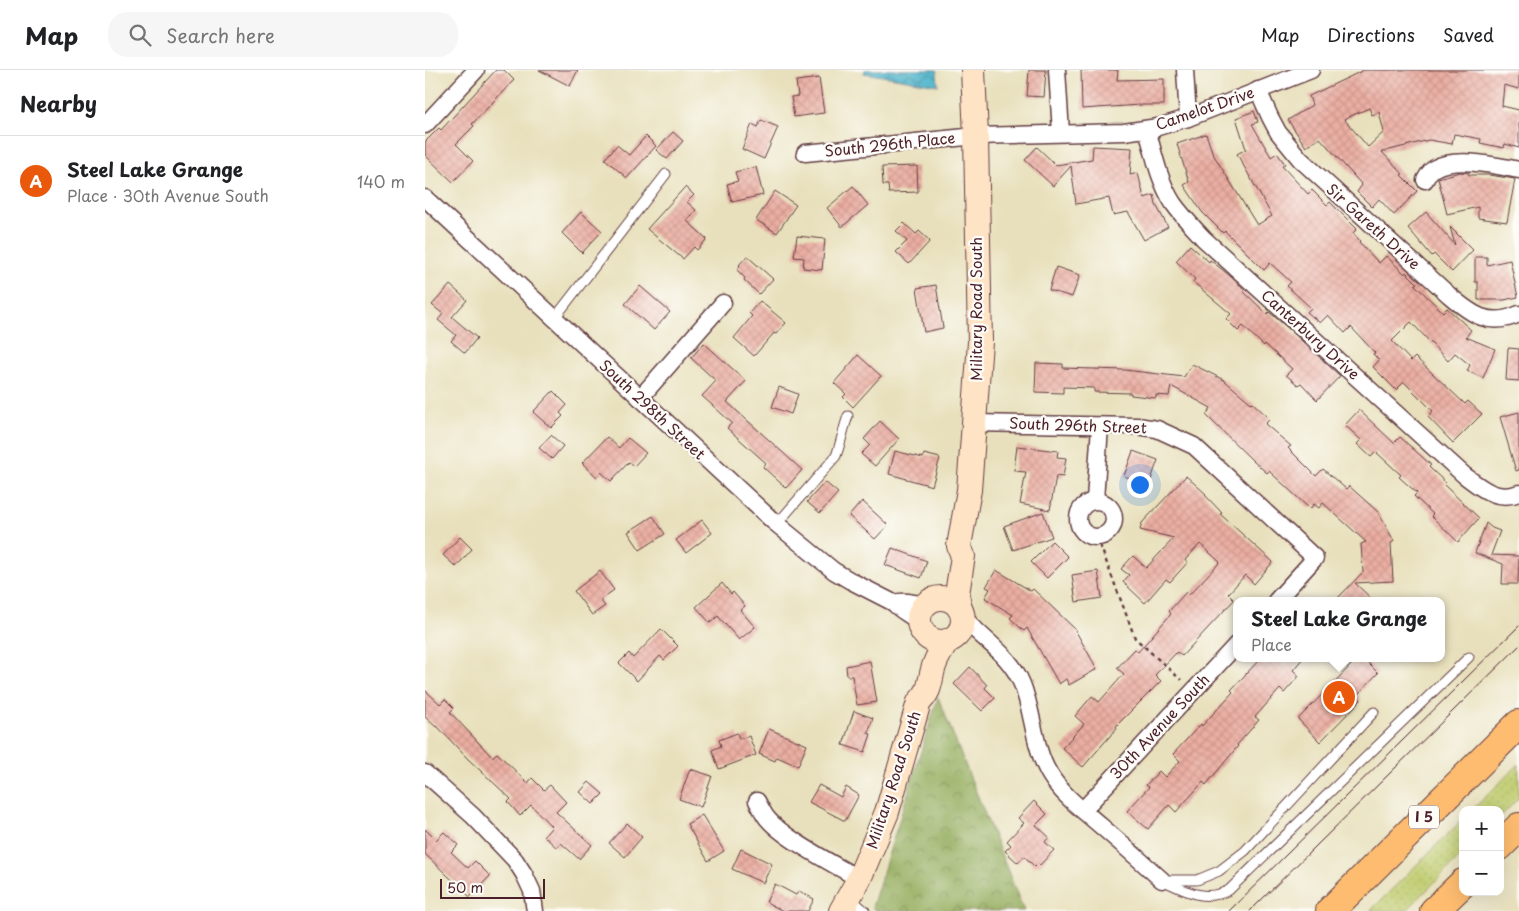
<!DOCTYPE html>
<html lang="en">
<head>
<meta charset="utf-8">
<style>
  :root { --surface:#fff; --page:#f6f6f6; --text:#202124; --muted:#757577; --line:#e0e0e0; --accent:#ea580c }
  body { margin:0; font-family:"Playpen Sans",sans-serif; background:var(--page); color:var(--text) }
  .controls { position:absolute; right:15px; bottom:15px; display:grid; overflow:hidden; border-radius:10px; box-shadow:0 5px 20px #0002 }
  .controls button { width:45px; height:45px; display:grid; place-items:center; padding:0; border:0; border-bottom:1px solid var(--line); background:var(--surface); color:var(--text); font:25px sans-serif }
  .scale { position:absolute; left:15px; bottom:12px; width:105px; box-sizing:border-box; padding-left:5px; border:2px solid #4a1f2b; border-top:0; font-size:14px; line-height:18px; white-space:nowrap; color:#4a1f2b; -webkit-text-stroke:4px #fdfcf7; paint-order:stroke }
  .you { position:absolute; left:714px; top:414px; width:18px; height:18px; margin:-12px; border:4px solid #fff; border-radius:50%; background:#1a73e8; box-shadow:0 0 0 8px #1a73e833 }
  .badge { display:grid; place-items:center; width:32px; height:32px; border-radius:50%; background:var(--accent); color:#fff; font-size:16px; font-weight:700 }
  .pin { position:absolute; translate:-50% -50%; border:2px solid #fff; box-shadow:0 1px 5px #0006 }
  .popup { position:absolute; left:808px; top:527px; width:212px; height:65px; box-sizing:border-box; display:grid; place-content:center; border-radius:10px; background:var(--surface); filter:drop-shadow(0 1px 4px #0005); font-size:16px; white-space:nowrap; color:var(--muted) }
  .popup b { font-size:19px; color:var(--text) }
  .popup::after { content:''; position:absolute; left:50%; top:100%; margin-left:-10px; border:10px solid transparent; border-top-color:var(--surface) }
  .list { margin:0; padding:0; list-style:none }
  h2 { display:flex; justify-content:space-between; align-items:center; height:65px; margin:0; padding:0 20px; font-size:21px }
  h2 small { font-size:16px; font-weight:400; color:var(--muted) }
  .list li { display:grid; grid-template-columns:32px 1fr auto; gap:15px; align-items:center; box-sizing:border-box; height:90px; padding:0 20px; border-top:1px solid var(--line) }
  .list b { display:block; font-size:19px; white-space:nowrap }
  .list p { margin:0; font-size:16px; white-space:nowrap; color:var(--muted) }
  .list em { font-size:16px; font-style:normal; color:var(--muted) }
  .icon { flex:none; width:28px; height:28px; fill:none; stroke:currentColor; stroke-width:2; stroke-linecap:round; stroke-linejoin:round }
  .map { position:relative; flex:none; width:1094px; height:841px; overflow:hidden }
  header { display:flex; align-items:center; gap:30px; box-sizing:border-box; height:70px; padding:0 25px; background:var(--surface); border-bottom:1px solid var(--line) }
  header strong { font-size:24px }
  nav { display:flex; gap:28px; margin-inline-start:auto; font-size:18px }
  .search { width:350px; height:45px; background:var(--page); display:flex; align-items:center; gap:12px; box-sizing:border-box; padding:0 18px; border-radius:20px; color:var(--muted); font-size:19px }
  main { display:flex }
  aside { flex:1; background:var(--surface) }
  .map>svg:first-child { display:block }
</style>
</head>
<body>
<header>
<strong>Map</strong>
<div class="search"><svg class="icon" aria-label="search" viewBox="0 0 24 24"><circle cx="10" cy="10" r="6"/><path d="M15 15l6 6"/></svg>Search here</div>
<nav><a>Map</a><a>Directions</a><a>Saved</a></nav>
</header>
<main>
<aside>
<h2>Nearby<small></small></h2>
<ul class="list">
<li><span class="badge">A</span><div><b>Steel Lake Grange</b><p>Place · 30th Avenue South</p></div><em>140 m</em></li>
</ul>
</aside>
<div class="map">
<svg width="1094" height="841" viewBox="0 0 1094 841">
  <defs>
    <pattern id="grass-dots" width="8" height="8" patternUnits="userSpaceOnUse" patternTransform="scale(1.25)"><rect width="8" height="8" fill="#becb6c"/><path d="M2 2h.1M6 6h.1" fill="none" stroke="#a5ae5e" stroke-width="1.8" stroke-linecap="round"/></pattern>
    <pattern id="forest-crowns" width="20" height="18" patternUnits="userSpaceOnUse" patternTransform="scale(1.25)"><rect width="20" height="18" fill="#96af60"/><path d="M2 6a3 3 0 1 1 6 0M12 15a3 3 0 1 1 6 0" fill="none" stroke="#7c8e4f"/></pattern>
    <pattern id="water-waves" width="16" height="10" patternUnits="userSpaceOnUse" patternTransform="scale(1.25)"><rect width="16" height="10" fill="#4eb5cc"/><path d="M0 5q4-4 8 0t8 0" fill="none" stroke="#4393a6"/></pattern>
    <pattern id="building-cross-hatch" width="8" height="8" patternUnits="userSpaceOnUse" patternTransform="scale(1.25)"><rect width="8" height="8" fill="#ebaea2"/><path d="M0 0l8 8M0 8l8-8" fill="none" stroke="#cb958c"/></pattern>
  </defs>
  <rect width="100%" height="100%" fill="#fdfcf7"/>
  <filter id="ink" filterUnits="userSpaceOnUse"><feTurbulence type="fractalNoise" baseFrequency=".02" numOctaves="2"/><feDisplacementMap in="SourceGraphic" scale="10" xChannelSelector="R" yChannelSelector="G"/><feConvolveMatrix kernelMatrix="1 2 1 2 8 2 1 2 1" color-interpolation-filters="sRGB"/></filter>
  <filter id="wash" filterUnits="userSpaceOnUse"><feTurbulence type="fractalNoise" baseFrequency=".0096" numOctaves="4" result="noise"/><feDisplacementMap in="SourceGraphic" scale="20" xChannelSelector="R" yChannelSelector="G"/><feGaussianBlur stdDeviation="1.12" result="paint"/><feColorMatrix in="noise" values="0 0 0 0 0 0 0 0 0 0 0 0 0 0 0 0 0 1.4 0 .05"/><feComposite in="paint" operator="in"/></filter>
  <g filter="url(#wash)">
    <rect width="100%" height="100%" fill="#e8e0bc"/>
    <g fill="url(#grass-dots)" stroke="#84754c">
      <polygon points="1094,694 1094,728 1075,747 1075,740 1047,740"/>
      <polygon points="1038,749 1038,784 981,841 945,841"/>
    </g>
    <polygon fill="url(#forest-crowns)" stroke="#706746" points="513,627 599,841 451,841 447,837"/>
    <polygon fill="url(#water-waves)" stroke="#4c6a7c" points="440,0 512,0 513,15 439,3"/>
    <g id="blocks">
      <g fill="url(#building-cross-hatch)" fill-rule="evenodd">
        <polygon points="71,0 79,0 89,10 47,54 49,56 31,74 48,91 28,112 0,85 0,72 14,58 16,60"/>
        <polygon points="114,0 153,0 145,16"/>
        <polygon points="604,0 621,0 619,27 602,26"/>
        <polygon points="656,0 693,0 692,10 739,9 739,35 715,35 657,39"/>
        <path d="M939,0H1094V19L1079,15L1077,36L1094,40V78L1080,74L1079,78L1055,73L1056,69L1029,64L1027,74L1004,70L957,82L978,104L976,105L992,121L969,145L954,129L947,137L932,122L937,115L895,68L881,77L863,50L887,35L884,26ZM944,38L947,45L954,42L959,62L943,77L919,49Z"/>
        <polygon points="394,8 399,43 369,47 366,27 373,26 371,11"/>
        <polygon points="829,41 833,52 827,54 846,87 852,83 860,94 857,96 883,124 887,120 902,135 905,132 932,159 928,163 935,171 934,172 954,193 961,186 980,204 981,202 992,213 990,215 1018,242 1022,238 1046,260 1041,267 1070,279 1058,308 1042,301 1045,295 1030,283 1023,291 986,252 967,271 986,291 990,287 1040,334 1043,331 1057,344 1028,373 1003,347 1008,341 979,312 971,320 948,297 954,290 948,284 950,283 926,257 920,263 903,245 895,253 882,242 886,238 862,216 866,212 845,193 839,200 800,161 798,163 777,142 759,115 764,112 752,74 781,64 788,84 832,155 847,146 812,84 821,79 811,48"/>
        <polygon points="336,50 353,57 339,89 317,79 327,54 333,57"/>
        <polygon points="248,62 258,71 242,89 231,80"/>
        <polygon points="221,66 231,76 202,108 180,89 192,75 204,85"/>
        <polygon points="668,76 707,78 705,105 713,103 719,128 729,125 731,135 743,157 719,170 703,142 688,145 684,128 651,134 646,96 628,116 600,90 612,77 631,95 667,89"/>
        <polygon points="492,96 493,122 464,123 463,115 458,115 457,97"/>
        <polygon points="331,97 338,125 307,132 302,114 313,111 310,102"/>
        <polygon points="1035,102 1044,103 1044,105 1064,105 1090,109 1082,152 1053,148 1053,137 1022,144 1013,108"/>
        <polygon points="428,116 443,135 417,157 402,138"/>
        <polygon points="260,117 269,125 262,132 271,140 262,151 282,169 272,180 269,177 258,189 222,159"/>
        <polygon points="350,121 371,135 352,163 331,150"/>
        <polygon points="156,142 177,161 157,183 137,163"/>
        <polygon points="1001,142 1030,175 1025,157 1048,180 1027,202 1009,184 1007,186 983,158"/>
        <polygon points="479,153 491,164 494,161 505,171 484,194 471,182 482,171 471,161"/>
        <polygon points="372,166 400,169 397,200 378,198 379,188 369,187"/>
        <polygon points="765,175 784,192 785,190 805,206 820,220 818,221 842,244 844,242 865,260 915,306 892,330 876,313 873,315 861,305 867,299 840,274 839,276 818,256 813,261 801,249 806,244 768,212 770,209 751,191"/>
        <polygon points="322,186 348,209 334,224 319,210 320,208 312,200 315,196 314,195"/>
        <polygon points="1050,187 1062,187 1062,195 1085,190 1093,227 1079,230 1053,230 1053,212 1050,212"/>
        <polygon points="631,197 655,205 647,227 624,220"/>
        <polygon points="25,215 42,230 27,247 52,268 40,283 26,271 31,265 13,250 18,244 7,235"/>
        <polygon points="511,215 518,258 499,262 492,218"/>
        <polygon points="215,216 245,242 229,260 200,234"/>
        <polygon points="335,231 361,253 351,264 349,263 329,286 309,268 327,246 324,243"/>
        <polygon points="279,273 321,311 302,332 377,400 361,418 338,397 341,393 302,358 307,353 277,326 291,311 266,288"/>
        <polygon points="1083,278 1094,279 1094,311 1081,310"/>
        <polygon points="433,285 456,306 428,337 418,327 421,324 409,313"/>
        <polygon points="611,293 638,294 638,298 700,300 759,307 767,294 799,310 826,333 827,332 845,349 840,354 866,376 863,378 891,406 898,399 921,419 924,416 953,442 969,471 966,473 968,511 930,513 949,531 910,531 938,502 936,474 941,472 898,433 894,438 889,434 885,439 844,401 842,403 828,391 781,345 786,338 746,316 744,326 731,325 731,328 706,325 706,323 669,322 669,318 638,317 638,323 610,322"/>
        <polygon points="354,317 373,324 366,344 347,337"/>
        <polygon points="128,321 142,335 135,343 138,346 126,358 108,342"/>
        <polygon points="934,340 969,373 975,367 1006,395 1004,397 1021,413 1019,415 1054,448 1033,472 1006,446 1008,444 989,426 992,423 974,407 976,405 951,382 946,387 932,374 936,370 920,355"/>
        <polygon points="1094,342 1094,400 1091,401 1075,347"/>
        <polygon points="455,351 474,369 450,396 436,384 445,375 439,369"/>
        <polygon points="126,365 138,376 127,389 114,378"/>
        <polygon points="182,367 194,378 203,368 221,383 209,396 204,392 186,411 176,402 172,407 157,393"/>
        <polygon points="592,376 633,381 632,387 641,388 638,407 631,406 625,440 595,434 601,402 589,401"/>
        <polygon points="470,381 498,388 499,384 515,388 507,416 464,404"/>
        <polygon points="708,381 733,390 724,415 699,406"/>
        <polygon points="761,406 781,424 780,425 797,443 795,444 848,492 829,514 820,505 803,524 809,530 757,586 752,582 730,605 736,611 691,656 692,658 658,697 637,678 659,654 650,646 667,626 674,632 699,604 692,598 710,579 713,582 746,544 744,541 761,522 764,525 795,492 775,474 760,490 762,493 745,512 741,509 720,533 698,512 704,505 696,499 708,486 721,498 749,468 715,460 717,453"/>
        <polygon points="400,412 413,423 395,443 382,432"/>
        <polygon points="437,431 463,455 450,469 424,446"/>
        <polygon points="618,442 627,467 588,480 579,456"/>
        <polygon points="228,446 240,464 215,480 203,462"/>
        <polygon points="277,450 287,463 261,483 251,470"/>
        <polygon points="1061,453 1067,458 1075,461 1066,485 1094,486 1093,514 1077,514 1078,494 1050,483"/>
        <polygon points="35,467 47,479 31,497 18,485"/>
        <polygon points="627,471 643,487 622,508 606,492"/>
        <polygon points="467,478 502,491 496,508 460,495"/>
        <polygon points="571,500 606,521 608,519 649,558 672,599 644,615 641,609 634,614 602,558 599,561 585,548 588,545 560,528 565,519 561,517"/>
        <polygon points="175,501 189,520 175,530 180,536 167,545 149,521"/>
        <polygon points="673,501 677,528 651,532 647,505"/>
        <polygon points="297,513 306,524 308,522 320,536 315,540 330,557 314,570 293,546 285,553 271,537"/>
        <polygon points="236,559 253,576 239,590 235,586 212,611 194,593 204,583 208,588"/>
        <polygon points="836,588 878,588 868,600 874,606 859,623 855,619 830,647 834,650 812,675 813,676 781,715 778,712 751,742 744,735 723,759 702,741 724,717 721,715 734,701 740,707 755,691 748,684 776,654 777,656 808,622 806,620"/>
        <polygon points="933,588 938,588 953,603 932,625 936,630 895,672 873,649"/>
        <polygon points="445,591 452,632 432,635 427,606 422,606 421,596"/>
        <polygon points="545,597 562,615 560,618 570,628 557,641 529,614"/>
        <polygon points="0,620 15,634 20,629 29,638 25,642 67,687 72,683 103,713 107,708 119,720 125,715 141,732 131,742 167,775 154,789 136,773 132,778 119,766 127,757 106,735 95,746 83,732 86,729 43,689 12,656 11,657 0,647"/>
        <polygon points="429,641 448,648 443,663 446,664 440,682 418,675"/>
        <polygon points="344,659 382,675 373,696 352,687 350,691 334,684"/>
        <polygon points="312,663 314,669 324,666 331,685 294,699 287,680 296,676 294,670"/>
        <polygon points="265,699 287,706 276,737 254,729"/>
        <polygon points="164,712 178,724 168,734 155,722"/>
        <polygon points="394,715 416,727 421,717 434,725 420,751 384,732"/>
        <polygon points="609,731 622,744 611,755 624,767 620,772 629,780 615,795 613,794 610,797 599,786 593,793 580,781 586,775 582,771 599,753 593,748"/>
        <polygon points="277,745 299,781 283,791 262,754"/>
        <polygon points="202,753 217,767 200,787 184,773"/>
        <polygon points="0,759 11,770 19,762 33,775 26,782 43,798 50,791 65,806 45,827 0,784"/>
        <polygon points="316,779 347,794 338,813 307,799"/>
        <polygon points="350,814 371,825 374,821 389,829 383,841 358,841 341,832"/>
      </g>
    </g>
  </g>
  <g filter="url(#ink)">
    <use href="#blocks" fill-opacity="0" stroke="#623c41" stroke-width="1"/>
    <g fill="none" stroke-linecap="round" stroke-linejoin="round">
      <defs>
        <g id="service">
          <polyline points="129,249 241,104"/>
          <path d="M352,454L411,386C416,373 418,360 423,346"/>
          <path d="M737,810C759,820 780,833 804,820L1044,587"/>
          <polyline points="742,810 772,810 794,801 820,781 949,642"/>
          <polyline points="425,828 440,841"/>
        </g>
        <g id="minor">
          <polyline points="632,0 636,63"/>
          <polyline points="760,0 763,48"/>
          <path d="M833,20L845,47L853,62L875,89L1024,225C1046,244 1064,258 1094,244"/>
          <polyline points="0,55 51,0"/>
          <path d="M722,59C729,84 734,111 748,133C757,146 768,157 779,169L1039,405C1056,418 1072,432 1094,423"/>
          <polyline points="380,83 551,66 699,62 733,57 763,48 886,0"/>
          <path d="M1000,110C1003,105 1005,100 1010,98C1031,86 1072,96 1094,100"/>
          <path d="M0,128L348,451L409,501L426,511L469,533C476,542 488,545 495,554"/>
          <polyline points="215,328 298,233"/>
          <polyline points="549,353 712,356 732,359 769,376 890,488 851,531"/>
          <polyline points="670,430 675,356"/>
          <circle cx="671" cy="449" r="18"/>
          <path d="M469,533C484,529 488,535 501,534"/>
          <path d="M537,545C557,571 584,582 597,614C609,644 608,677 625,705C638,726 659,741 676,756C697,774 717,792 737,810"/>
          <polyline points="0,703 48,746 90,790 99,804 107,821 110,841"/>
          <path d="M332,731C335,736 338,743 342,748C359,769 409,794 434,809"/>
          <polyline points="658,740 812,574"/>
        </g>
        <g id="secondary">
          <circle cx="516" cy="550" r="22"/>
          <polyline points="535,539 532,524 538,486 534,476 544,420 555,272 551,66 548,0"/>
          <path d="M416,841L434,809L462,742L494,632C507,620 504,611 509,596C512,587 517,579 523,571"/>
        </g>
        <g id="motorway">
          <polyline points="1075,776 1094,757"/>
          <polyline points="905,841 1094,654"/>
          <polyline points="1009,841 1038,813"/>
        </g>
      </defs>
      <use href="#service" stroke="#623c41" stroke-width="11"/>
      <use href="#minor" stroke="#623c41" stroke-width="19"/>
      <use href="#secondary" stroke="#623c41" stroke-width="26"/>
      <use href="#motorway" stroke="#623c41" stroke-width="30"/>
      <polyline stroke="#623c41" stroke-width="2.5" stroke-dasharray="4 4" stroke-linecap="butt" points="675,475 710,568 756,610"/>
      <use href="#service" stroke="#fff" stroke-width="9"/>
      <use href="#minor" stroke="#fff" stroke-width="16"/>
      <use href="#secondary" stroke="#fee4c5" stroke-width="24"/>
      <use href="#motorway" stroke="#fdbc6f" stroke-width="28"/>
      <g stroke="#4a1f2b" stroke-width="1">
        <polyline points="804,841 1094,556"/>
        <polyline points="825,841 1094,576"/>
      </g>
    </g>
  </g>
  <g text-anchor="middle" stroke-width="4.5" stroke-linejoin="round" paint-order="stroke">
    <rect fill="#fdfcf7" stroke="#806168" stroke-width="1" x="984" y="735.5" width="30" height="23" rx="4"/>
    <g font-size="14" font-weight="bold" fill="#4a1f2b">
      <text x="999" y="752">I 5</text>
    </g>
    <g font-size="15" fill="#4a1f2b" stroke="#fdfcf7">
      <text transform="translate(780 39) rotate(-19)" y="5">Camelot Drive</text>
      <text transform="translate(465 75) rotate(-6)" y="5">South 296th Place</text>
      <text transform="translate(948 157) rotate(42)" y="5">Sir Gareth Drive</text>
      <text transform="translate(552 239) rotate(-90)" y="5">Military Road South</text>
      <text transform="translate(885 265) rotate(42)" y="5">Canterbury Drive</text>
      <text transform="translate(227 340) rotate(43)" y="5">South 298th Street</text>
      <text transform="translate(653 356) rotate(2)" y="5">South 296th Street</text>
      <text transform="translate(735 657) rotate(-47)" y="5">30th Avenue South</text>
      <text transform="translate(469 710) rotate(-72)" y="5">Military Road South</text>
    </g>
  </g>
</svg>
<div class="controls">
<button>+</button>
<button>−</button>
</div>
<div class="scale">50 m</div>
<div class="you"></div>
<div class="pin badge" style="left:914px;top:627px">A</div>
<div class="popup"><b>Steel Lake Grange</b>Place</div>
</div>
</main>
</body>
</html>
